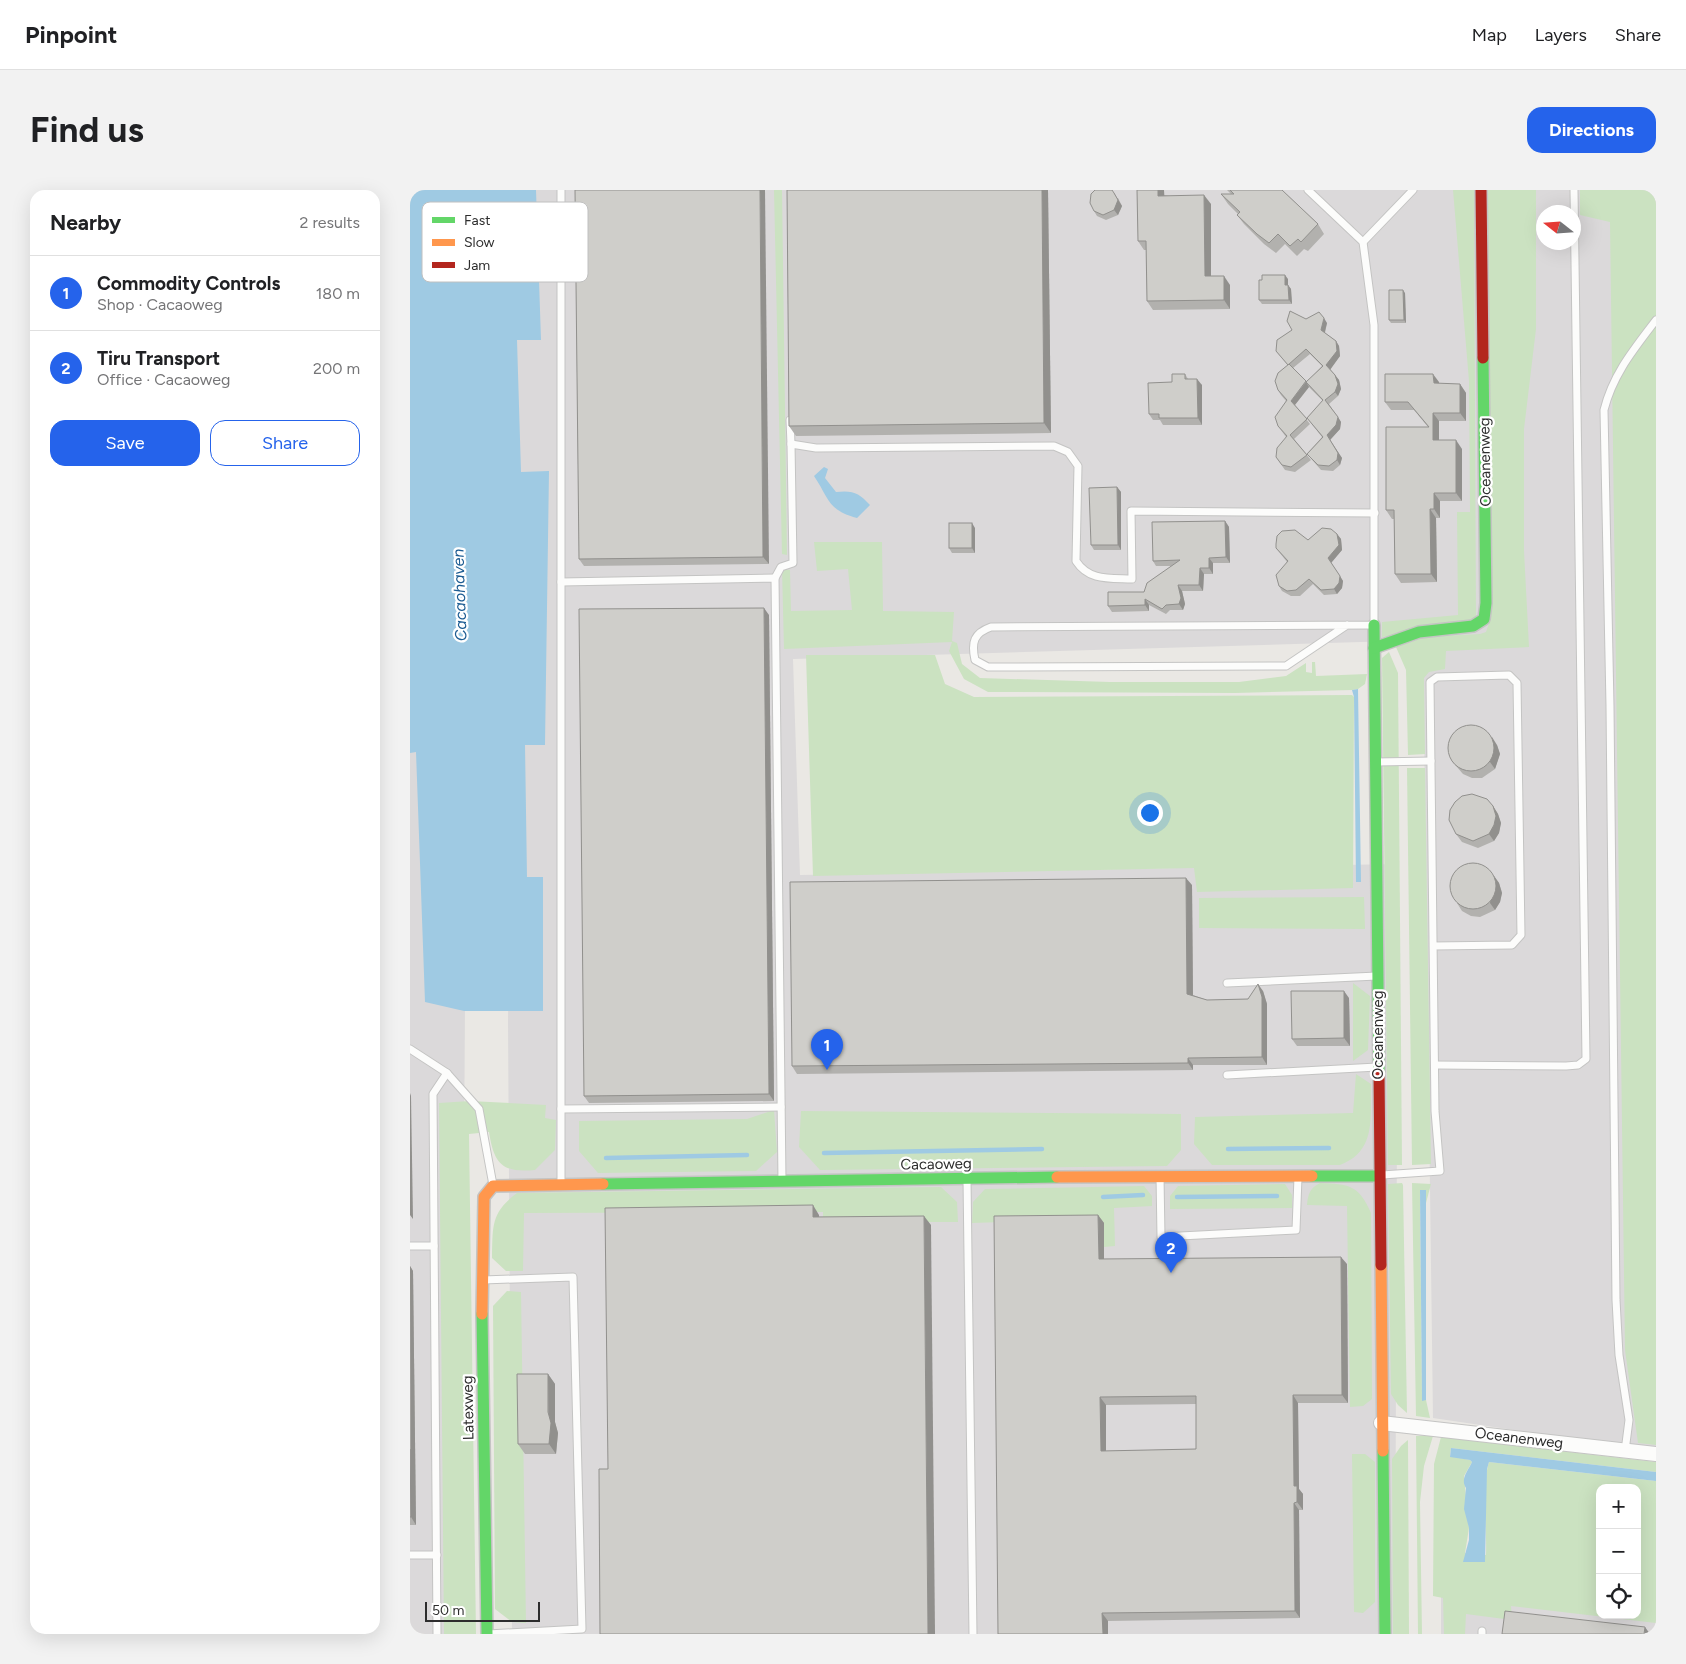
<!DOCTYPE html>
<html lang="en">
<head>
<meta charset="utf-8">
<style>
  :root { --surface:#fff; --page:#f2f2f2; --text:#202124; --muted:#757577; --line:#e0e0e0; --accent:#2563eb }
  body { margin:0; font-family:Figtree,sans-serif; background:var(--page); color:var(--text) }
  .controls { position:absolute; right:15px; bottom:15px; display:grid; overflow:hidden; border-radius:10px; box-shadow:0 5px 20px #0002 }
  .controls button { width:45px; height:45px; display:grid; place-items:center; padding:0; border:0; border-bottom:1px solid var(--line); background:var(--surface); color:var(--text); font:25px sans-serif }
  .compass { position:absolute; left:1126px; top:15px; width:45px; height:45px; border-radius:50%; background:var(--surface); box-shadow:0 5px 20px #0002; rotate:287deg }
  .scale { position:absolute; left:15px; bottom:12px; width:115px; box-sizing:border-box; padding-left:5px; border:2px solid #2d2d2d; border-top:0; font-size:14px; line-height:18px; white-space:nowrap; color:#2d2d2d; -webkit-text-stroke:4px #fff; paint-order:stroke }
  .you { position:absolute; left:739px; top:622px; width:18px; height:18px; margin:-12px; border:4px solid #fff; border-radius:50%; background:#1a73e8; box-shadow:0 0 0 8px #1a73e833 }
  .badge { display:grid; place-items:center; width:32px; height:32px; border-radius:50%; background:var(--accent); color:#fff; font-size:16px; font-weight:700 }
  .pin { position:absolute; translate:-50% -41px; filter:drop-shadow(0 1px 2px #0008) }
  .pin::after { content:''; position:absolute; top:26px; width:18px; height:15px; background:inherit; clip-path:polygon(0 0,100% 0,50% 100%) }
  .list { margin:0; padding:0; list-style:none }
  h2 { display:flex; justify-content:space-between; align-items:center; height:65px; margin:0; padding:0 20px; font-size:21px }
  h2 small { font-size:16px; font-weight:400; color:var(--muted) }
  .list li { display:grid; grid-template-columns:32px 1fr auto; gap:15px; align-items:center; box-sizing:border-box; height:75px; padding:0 20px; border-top:1px solid var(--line) }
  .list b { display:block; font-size:19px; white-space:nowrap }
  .list p { margin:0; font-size:16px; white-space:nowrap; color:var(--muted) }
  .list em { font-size:16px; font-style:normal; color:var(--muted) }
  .actions { display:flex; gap:10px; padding:15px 20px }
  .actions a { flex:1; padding:11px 0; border:1px solid var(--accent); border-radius:15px; text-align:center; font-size:18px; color:var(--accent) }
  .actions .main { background:var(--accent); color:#fff }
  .icon { flex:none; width:28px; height:28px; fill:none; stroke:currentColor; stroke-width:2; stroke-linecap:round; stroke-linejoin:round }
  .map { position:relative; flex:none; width:1246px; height:1444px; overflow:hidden; border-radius:15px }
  header { display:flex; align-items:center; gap:30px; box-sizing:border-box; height:70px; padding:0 25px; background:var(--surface); border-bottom:1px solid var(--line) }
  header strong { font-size:24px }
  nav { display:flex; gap:28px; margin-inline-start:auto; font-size:18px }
  .intro { display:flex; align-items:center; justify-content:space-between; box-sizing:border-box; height:120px; padding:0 30px }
  h1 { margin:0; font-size:35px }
  .button { padding:12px 22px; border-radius:15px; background:var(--accent); color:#fff; font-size:18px; font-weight:700 }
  main { display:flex; gap:30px; padding:0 30px }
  aside { flex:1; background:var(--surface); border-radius:15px; box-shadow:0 5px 20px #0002 }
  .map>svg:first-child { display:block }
</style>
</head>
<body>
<header>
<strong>Pinpoint</strong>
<nav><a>Map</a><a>Layers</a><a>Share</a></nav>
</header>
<div class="intro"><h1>Find us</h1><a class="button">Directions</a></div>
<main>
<aside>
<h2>Nearby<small>2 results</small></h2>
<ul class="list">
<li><span class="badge">1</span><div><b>Commodity Controls</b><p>Shop · Cacaoweg</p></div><em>180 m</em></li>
<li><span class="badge">2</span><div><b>Tiru Transport</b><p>Office · Cacaoweg</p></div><em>200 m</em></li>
</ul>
<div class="actions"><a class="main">Save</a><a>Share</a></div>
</aside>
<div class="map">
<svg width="1246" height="1444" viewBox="0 0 1246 1444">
  <rect width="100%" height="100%" fill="#eae8e4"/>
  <g fill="#dbd9da" fill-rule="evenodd">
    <polygon points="104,0 1077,0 1084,448 383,469 390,685 988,674 985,1444 102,1444 98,834"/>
    <path d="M1094,0H1246V1261L1023,1228L1013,460L1089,454ZM1134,22H1164V52H1134Z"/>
    <polygon points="0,538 23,556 55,815 51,1444 0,1444"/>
    <polygon points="1031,1405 1190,1425 1246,1429 1246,1444 1031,1444"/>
  </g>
  <g fill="#cbe2c1" fill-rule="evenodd">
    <polygon points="364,0 372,0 377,365 372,364"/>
    <polygon points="1043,0 1064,0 1066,432 972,447 972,432 1048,425 1047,322 1060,322 1059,191"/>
    <polygon points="1074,0 1126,0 1126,139 1114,239 1114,361 1119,457 1036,461 1035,479 1019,482 1014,488 1015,564 998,565 996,480 986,457 1015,447 1070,444 1076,442 1079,433"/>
    <polygon points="1170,0 1246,0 1246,1255 1228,1253 1215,1160 1200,32 1170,25"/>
    <polygon points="404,352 472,352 473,421 544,422 542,451 547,453 552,474 570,488 700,492 829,492 876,486 896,473 896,482 902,483 902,472 905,472 906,486 957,484 955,494 948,499 942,500 825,503 578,502 554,489 539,461 542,452 374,459 372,379 380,380 381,421 442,420 438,379 407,381"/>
    <polygon points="979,462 988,483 992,975 978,975 972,468"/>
    <polygon points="396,465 525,465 535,494 564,507 942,505 944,507 943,698 787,702 784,678 403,686"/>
    <polygon points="997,578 1015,578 1021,974 1002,975"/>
    <polygon points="954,707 955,739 789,738 789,708"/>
    <polygon points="943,793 960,806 958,860 943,871"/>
    <path d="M946,884L961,894C960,927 967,961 930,975H802L784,954L785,927L943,923Z"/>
    <path d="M60,911L136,915L135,928L146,930L145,960L125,980C92,983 84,974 79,942L59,944L66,1444H34L29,913Z"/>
    <polygon points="364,920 367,962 346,981 188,983 169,961 169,931 337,929"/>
    <polygon points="391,921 771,924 771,960 757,976 410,980 389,957"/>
    <path d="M910,993C939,994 949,995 961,1023L962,1209L953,1216L940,1217L937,1016L897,1015C898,1004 900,998 910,993Z"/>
    <polygon points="992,993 993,995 997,1223 988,1215 981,1204 978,994"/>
    <polygon points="1002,993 1021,994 1016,1013 1016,1000 1010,1000 1012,1210 1016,1210 1020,1228 1006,1226"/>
    <polygon points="875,994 882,1005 882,1018 760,1019 760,1006 768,996"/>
    <polygon points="734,996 742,1006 742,1016 704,1018 705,1056 694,1057 689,1029 562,1033 563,1012 575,999"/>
    <path d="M531,997L547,1012L548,1032H413V1022L114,1023L113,1081H96L82,1068C83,1037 80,1023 107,1003Z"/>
    <polygon points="97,1101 111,1102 116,1433 102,1432 85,1419 83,1116"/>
    <polygon points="1019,1245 1023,1246 1014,1276 1010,1312 1012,1444 1008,1444 1006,1246"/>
    <path d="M1031,1247L1246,1272V1282L1041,1258L1040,1266L1060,1270L1062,1272L1054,1286L1059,1338L1055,1363L1076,1365C1077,1341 1072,1292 1079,1272L1246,1291V1433L1101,1416L1102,1430L1056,1424L1055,1444H1034L1033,1408L1023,1406L1024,1274ZM1190,1298H1227V1425H1190Z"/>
    <polygon points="998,1250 999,1444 983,1444 982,1269 991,1256"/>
    <polygon points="942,1264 955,1264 965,1272 965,1412 953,1423 944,1422"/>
  </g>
  <g fill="#9fcae3">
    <polygon points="0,0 126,0 131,150 107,150 111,282 139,281 135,555 115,555 117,687 133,687 133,821 54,821 15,812 6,562 0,563"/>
    <path d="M414,277L418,279L415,288L426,302C443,300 449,303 460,315L447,328C417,320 419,308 404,286Z"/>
    <polygon points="948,499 951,692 946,692 944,507 942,500"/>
    <polygon points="1010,1000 1016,1000 1016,1210 1012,1211"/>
    <path d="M1041,1258L1246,1282V1291L1079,1272L1077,1279L1075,1372H1053L1059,1350V1338L1054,1319L1056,1298C1050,1289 1058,1281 1062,1272L1060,1270L1040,1267Z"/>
  </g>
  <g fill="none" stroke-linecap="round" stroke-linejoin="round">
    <g stroke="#9fcae3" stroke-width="4.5">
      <polyline points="818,959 919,958"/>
      <polyline points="414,963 632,959"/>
      <polyline points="196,968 337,965"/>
      <polyline points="693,1007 733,1005"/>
      <polyline points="767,1007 867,1006"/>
    </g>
    <defs>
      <g id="lane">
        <polyline points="151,0 151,994"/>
        <path d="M898,0L953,52L964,135V435L581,437C564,443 561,452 565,470L578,477L876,476L937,435"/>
        <polyline points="953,52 1003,0"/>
        <polyline points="380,230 381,254"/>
        <path d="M365,388L371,377L383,373L381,254L406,258L644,256L658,262L668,276L666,371C679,391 699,388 722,389L721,321L965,323"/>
        <polyline points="151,392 365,388 372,991"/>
        <polyline points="966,572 1021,571"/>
        <polyline points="817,793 967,786"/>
        <polyline points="0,859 37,883 69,919 83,995"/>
        <polyline points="1025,875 1156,876 1168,875 1176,869 1164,0"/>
        <polyline points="817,885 967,877"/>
        <polyline points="151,919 371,917"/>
        <polyline points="972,985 1030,981 1025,921 1020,492 1027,487 1099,485 1107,493 1111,745 1102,755 1023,756"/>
        <polyline points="750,986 751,1047 886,1040 888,987"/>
        <polyline points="557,989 563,1444"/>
        <polyline points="0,1056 24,1056"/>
        <polyline points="73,1090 163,1087 172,1439 78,1444"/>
        <path d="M1215,1261L1219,1230L1209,1165L1206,1110L1200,516L1194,220C1203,184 1224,159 1246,130"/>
        <polyline points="0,1365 27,1365"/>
        <polyline points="1072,1441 1072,1444"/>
        <polyline points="27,1444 23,904 37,883"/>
      </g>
      <polyline id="street" points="971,1233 1246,1264"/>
      <g id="fast">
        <polyline points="964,435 969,884"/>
        <polyline points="964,458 1009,442 1063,436 1074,429 1076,413 1073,168"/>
        <polyline points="902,986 969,986"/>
        <polyline points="193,994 647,987"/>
        <polyline points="72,1124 77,1444"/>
        <polyline points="973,1261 975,1444"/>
      </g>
      <g id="slow">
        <polyline points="647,987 902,986"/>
        <polyline points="971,1075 973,1261"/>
        <polyline points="72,1124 74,1007 83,996 193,994"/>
      </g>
      <g id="jam">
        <polyline points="1071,0 1073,168"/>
        <polyline points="969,884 971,1075"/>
      </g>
    </defs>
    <use href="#lane" stroke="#c4c4c3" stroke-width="9"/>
    <use href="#street" stroke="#c4c4c3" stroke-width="16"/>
    <use href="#fast" stroke="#c4c4c3" stroke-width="14"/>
    <use href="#slow" stroke="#c4c4c3" stroke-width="14"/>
    <use href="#jam" stroke="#c4c4c3" stroke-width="14"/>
    <use href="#lane" stroke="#fcfcfb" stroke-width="7"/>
    <use href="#street" stroke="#fcfcfb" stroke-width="14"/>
    <use href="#fast" stroke="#63d668" stroke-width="11"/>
    <use href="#slow" stroke="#ff974d" stroke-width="11"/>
    <use href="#jam" stroke="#b3261e" stroke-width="11"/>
  </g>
  <g fill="#b2b1ae" fill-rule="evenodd">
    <polygon points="165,0 359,374 174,376 169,369"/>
    <polygon points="377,0 638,0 641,243 386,246 379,236"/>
    <polygon points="727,0 754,0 754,5 801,14 801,86 820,95 820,119 743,120 737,111 736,60 734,60 728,51"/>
    <polygon points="817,0 872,0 908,34 914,44 898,61 894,59 887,66 875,54 866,63 854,54 834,34 827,25 828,24 818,14 811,4 821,4"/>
    <polygon points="708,8 712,16 708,25 696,30 687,26 684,21"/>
    <polygon points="878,89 878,95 881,99 882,114 852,114 849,110"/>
    <polygon points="995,103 996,133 981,133 979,130"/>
    <path d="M896,129L917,133L915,143L926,151L929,156L930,166L920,179L929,190L931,199L928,206L919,214L931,232L930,239L920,250L932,268L930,275L923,281L911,280L897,264L912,247L897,228L913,211L899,197L885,215L900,234L884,249L901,270L885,282L875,280L866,267L876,247L868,236L876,211L871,205L868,200L878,175L866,161L882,140ZM900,164L912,176L897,192L883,178Z"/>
    <polygon points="775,184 778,189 792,195 792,235 753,235 750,230 743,230 739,224 762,192"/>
    <polygon points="1029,192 1029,194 1050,194 1056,203 1056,231 1029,231 1029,250 1052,259 1052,311 1030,311 1030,328 1026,328 1027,392 991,393 985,384 984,329 982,329 976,320 1018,237 1004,220 981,220 975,212"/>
    <polygon points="707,297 711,302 711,360 684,360 681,355"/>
    <polygon points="815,331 819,337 820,373 803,373 803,384 794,384 793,401 772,401 775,414 773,420 760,420 756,424 739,415 739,421 702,422 698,416 734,402 762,376 746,376 743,371"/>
    <polygon points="565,338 565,363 542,363 539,358"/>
    <polygon points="927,344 931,349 932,360 921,373 933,391 932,398 927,404 914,405 903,394 890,406 881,406 872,401 869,396 877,372 866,358"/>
    <polygon points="359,425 364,911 179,913 174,906"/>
    <polygon points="1087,555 1090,564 1085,579 1072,588 1062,588 1053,584 1041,570"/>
    <polygon points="1083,616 1088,624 1091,633 1089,643 1084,651 1068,658 1052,652 1046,644"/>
    <polygon points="1084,686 1089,693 1092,703 1090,712 1085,720 1070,727 1061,726 1052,721 1047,713"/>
    <polygon points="782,695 783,805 797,810 838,809 853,801 857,814 857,875 783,875 783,880 387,884 382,876"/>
    <polygon points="939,808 940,856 887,856 882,849"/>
    <path d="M688,1025L694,1033V1069L937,1074L938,1213H888L889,1299L893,1304V1320H889L890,1428L698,1431V1444H588ZM786,1214V1259L696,1261V1215Z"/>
    <polygon points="0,1076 3,1081 6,1335 0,1335"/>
    <polygon points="138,1184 145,1194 145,1232 148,1243 146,1264 115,1264 108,1254"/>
  </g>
  <g fill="#91908d">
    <polygon points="350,0 355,0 359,374 353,367"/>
    <polygon points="632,0 638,0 641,243 634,233"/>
    <polygon points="748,0 754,0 755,15 748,6"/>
    <polygon points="704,3 712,16 708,25 704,20"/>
    <polygon points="794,5 801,14 801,95 795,86"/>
    <polygon points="875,85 878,89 878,99 875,95"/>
    <polygon points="814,86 820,95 820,119 814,110"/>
    <polygon points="878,95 881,99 882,114 879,110"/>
    <polygon points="993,100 995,103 996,133 994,130"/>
    <polygon points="914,128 917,133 914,145 911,140"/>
    <polygon points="926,151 929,156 930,166 920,180 916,175"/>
    <polygon points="1023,184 1029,192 1030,202 1024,193"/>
    <polygon points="925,185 929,190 931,199 928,206 925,202"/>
    <polygon points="787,189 792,195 792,235 788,228"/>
    <polygon points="896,192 899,197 884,216 881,211"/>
    <polygon points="1050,194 1056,203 1056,231 1050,223"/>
    <polygon points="1023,223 1029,231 1029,259 1023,250"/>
    <polygon points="928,227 931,232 930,239 920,250 932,268 930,275 927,270 917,245"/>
    <polygon points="1046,250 1052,259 1052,311 1046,303"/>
    <polygon points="707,297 711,302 711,360 708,355"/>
    <polygon points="1024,303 1030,311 1030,328 1024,319"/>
    <polygon points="1020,319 1026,328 1027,392 1021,384"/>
    <polygon points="815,331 819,337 820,373 816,367"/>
    <polygon points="562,333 565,338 565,363 562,358"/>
    <polygon points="927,344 931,349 932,360 921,373 918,368"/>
    <polygon points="799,368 803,373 803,384 799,378"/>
    <polygon points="790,378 794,384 793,401 789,395"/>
    <polygon points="930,386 933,391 932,398 927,404 924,399"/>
    <polygon points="768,395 772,401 775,414 773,420 769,414"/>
    <polygon points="735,409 739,415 739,421 735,415"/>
    <polygon points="354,418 359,425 364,911 359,904"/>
    <polygon points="1082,547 1087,555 1090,564 1085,579 1080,572"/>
    <polygon points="1083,616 1088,624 1091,633 1089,643 1084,651 1079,644"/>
    <polygon points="1084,686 1089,693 1092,703 1090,712 1085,720 1080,713"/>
    <polygon points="776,688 782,695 783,811 777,804"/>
    <polygon points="848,794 853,801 857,814 857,875 852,867"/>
    <polygon points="934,801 939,808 940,856 934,848"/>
    <polygon points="778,868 783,875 783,880 778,873"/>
    <polygon points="0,903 1,906 3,1029 0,1025"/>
    <polygon points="403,1015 409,1025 410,1036 403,1027"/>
    <polygon points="688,1025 694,1033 694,1077 689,1069"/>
    <polygon points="514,1026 521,1035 525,1444 518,1444"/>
    <polygon points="931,1067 937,1074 938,1213 932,1205"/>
    <polygon points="0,1076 3,1081 6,1335 1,1327"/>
    <polygon points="138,1184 145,1194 145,1232 148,1243 146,1264 139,1254"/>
    <polygon points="883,1205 888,1213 889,1299 893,1304 893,1320 887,1312 884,1296"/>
    <polygon points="690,1207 696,1215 696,1269 691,1261"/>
    <polygon points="884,1313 889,1320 890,1428 885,1421"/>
    <polygon points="692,1423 698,1431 698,1444 693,1444"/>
    <polygon points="1235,1437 1240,1444 1234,1444"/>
  </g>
  <g fill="#cfceca" stroke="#91908d" fill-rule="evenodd">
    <polygon points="165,0 350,0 353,367 169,369"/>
    <polygon points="377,0 632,0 634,233 379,236"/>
    <polygon points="685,0 702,0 704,3 708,10 704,20 693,25 684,21 680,13 681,4"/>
    <polygon points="727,0 748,0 748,6 794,5 795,86 814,86 814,110 737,111 736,51 728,51"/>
    <polygon points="820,0 872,0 908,34 891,52 888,49 880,56 868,44 859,53 847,44 827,25 830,22 811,4 824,4"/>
    <polygon points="852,85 875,85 875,95 878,95 879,110 849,110 849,90 852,90"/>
    <polygon points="979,100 993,100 994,130 979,130"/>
    <polygon points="880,121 896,129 909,122 914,128 911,140 926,151 927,161 916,175 925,185 928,194 925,202 915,210 928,227 926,235 917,245 928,263 927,270 919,276 908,275 897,264 913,247 897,228 913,210 896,192 913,176 896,159 878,175 866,161 867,150 882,140 877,131"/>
    <polygon points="879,174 896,191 881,211 897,229 880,245 897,265 881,277 872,275 866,267 867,258 877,246 868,236 865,227 877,210 868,200 865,191 868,183"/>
    <polygon points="762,184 775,184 775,189 787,189 788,228 749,228 749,224 739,224 738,193 762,192"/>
    <polygon points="975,184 1023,184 1024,193 1050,194 1050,223 1023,223 1023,250 1046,250 1046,303 1024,303 1024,319 1020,319 1021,384 985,384 984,320 976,320 976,237 1019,237 998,212 975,212"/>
    <polygon points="707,297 708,355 681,355 679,298"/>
    <polygon points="815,331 816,367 799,368 799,378 790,378 789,395 768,395 771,408 769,414 756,415 752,419 735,409 735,415 698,416 698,402 734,402 737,393 770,370 743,371 742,332"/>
    <rect x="539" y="333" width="23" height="25"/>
    <polygon points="912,338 921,339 927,344 929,355 918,368 930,386 929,393 924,399 911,400 899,389 886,400 877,401 869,396 866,385 878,371 866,358 866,354 867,346 872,341 885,340 898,350"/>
    <polygon points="354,418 359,904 174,906 169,419"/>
    <circle cx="1061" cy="558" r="23"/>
    <polygon points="1062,604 1077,609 1083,616 1086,626 1084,635 1079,644 1063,651 1046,644 1039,630 1040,620 1045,612 1052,606"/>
    <circle cx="1063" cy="696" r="23"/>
    <polygon points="776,688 777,804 797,810 838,809 848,794 852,807 852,867 778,868 778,873 382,876 380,692"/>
    <polygon points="881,801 934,801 934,848 882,849"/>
    <polygon points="403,1015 403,1027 514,1026 518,1444 190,1444 189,1279 198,1279 195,1018"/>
    <path d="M688,1025L689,1069L931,1067L932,1205H883L884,1296H887V1312L884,1313L885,1421L692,1423L693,1444H588L584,1026ZM786,1206V1259L691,1261L690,1207Z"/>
    <polygon points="107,1184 138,1184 138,1222 141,1233 139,1254 108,1254"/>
    <polygon points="0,1259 1,1327 0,1327"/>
    <polygon points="1095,1421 1235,1437 1234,1444 1092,1444"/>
  </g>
  <g text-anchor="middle" stroke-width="4.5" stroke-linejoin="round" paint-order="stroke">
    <g font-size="15" fill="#2d2d2d" stroke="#fff">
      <text transform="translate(1075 272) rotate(-91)" y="5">Oceanenweg</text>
      <text transform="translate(968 845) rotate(-90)" y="5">Oceanenweg</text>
      <text transform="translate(526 974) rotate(-1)" y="5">Cacaoweg</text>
      <text transform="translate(58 1218) rotate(-91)" y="5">Latexweg</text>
      <text transform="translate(1109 1248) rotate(7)" y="5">Oceanenweg</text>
    </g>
    <g font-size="16" font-style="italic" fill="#1c5c92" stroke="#fff">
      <text transform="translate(49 405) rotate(-92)" y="6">Cacaohaven</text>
    </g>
  </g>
  <rect x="12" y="12" width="166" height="80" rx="8" fill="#fff" stroke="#c0c0c0" stroke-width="1"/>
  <rect x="22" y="27" width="23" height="6" fill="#63d668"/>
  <rect x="22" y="49" width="23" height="7" fill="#ff974d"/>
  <rect x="22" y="72" width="23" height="6" fill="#b3261e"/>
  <g font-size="14" fill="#2d2d2d">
    <text x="54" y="35">Fast</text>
    <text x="54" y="57">Slow</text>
    <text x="54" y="80">Jam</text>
  </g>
</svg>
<div class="controls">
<button>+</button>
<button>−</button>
<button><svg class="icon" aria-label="locate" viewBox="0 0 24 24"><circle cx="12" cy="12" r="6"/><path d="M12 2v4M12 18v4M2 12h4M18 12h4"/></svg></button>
</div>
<svg class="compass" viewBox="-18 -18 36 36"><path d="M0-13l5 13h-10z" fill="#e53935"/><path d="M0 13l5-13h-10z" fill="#757577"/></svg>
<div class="scale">50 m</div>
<div class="you"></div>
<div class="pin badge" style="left:417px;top:880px">1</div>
<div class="pin badge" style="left:761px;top:1083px">2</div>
</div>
</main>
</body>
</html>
